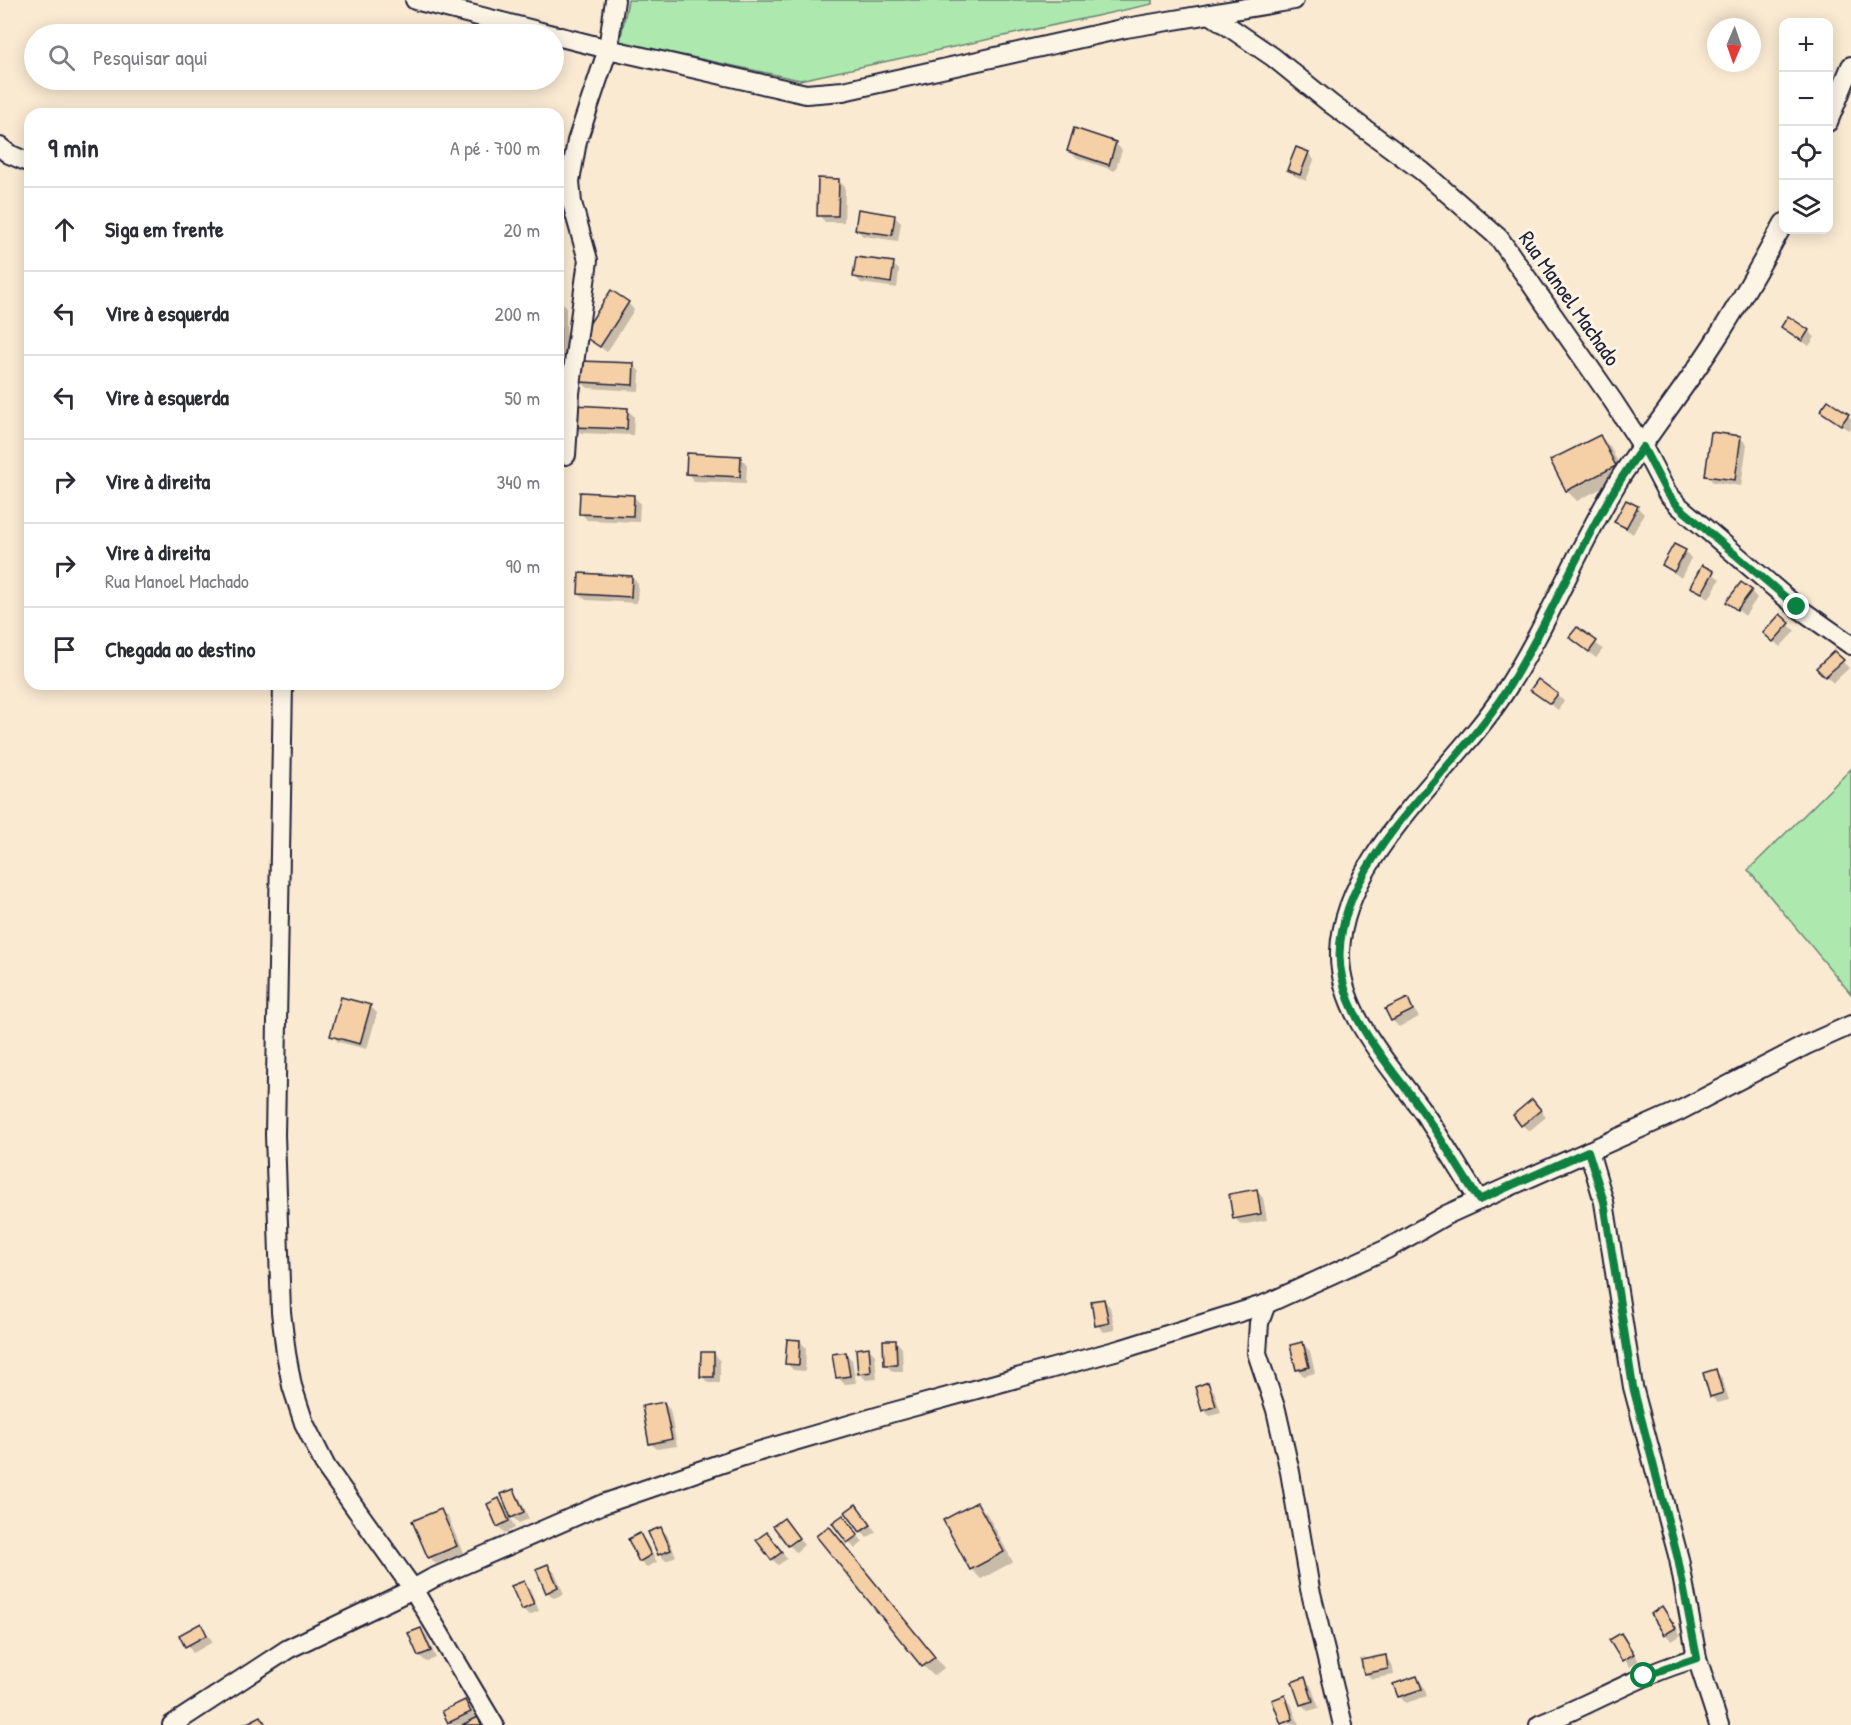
<!DOCTYPE html>
<html lang="pt">
<head>
<meta charset="utf-8">
<style>
  :root { --surface:#fff; --page:#f2f2f3; --text:#2b2b33; --muted:#7c7c81; --line:#e1e1e2 }
  body { margin:0; font-family:"Patrick Hand",sans-serif; background:var(--page); color:var(--text) }
  .controls { position:absolute; right:18px; top:18px; display:grid; overflow:hidden; border-radius:12px; box-shadow:0 3px 15px #0003 }
  .controls button { width:54px; height:54px; display:grid; place-items:center; padding:0; border:0; border-bottom:2px solid var(--line); background:var(--surface); color:var(--text); font:30px sans-serif }
  .compass { position:absolute; left:1707px; top:18px; width:54px; height:54px; border-radius:50%; background:var(--surface); box-shadow:0 3px 15px #0003; rotate:182deg }
  .stop { position:absolute; width:18px; height:18px; margin:-14px; border:4px solid #0b8043; border-radius:50%; background:#fff }
  .stop.end { background:#0b8043; border-color:#fff; box-shadow:0 2px 6px #0008 }
  .list { margin:0; padding:0; list-style:none }
  h2 { display:flex; justify-content:space-between; align-items:center; height:78px; margin:0; padding:0 24px; font-size:26px }
  h2 small { font-size:20px; font-weight:400; color:var(--muted) }
  .list li { display:grid; grid-template-columns:39px 1fr auto; gap:18px; align-items:center; box-sizing:border-box; height:84px; padding:0 24px; border-top:2px solid var(--line) }
  .list b { display:block; font-size:22px; white-space:nowrap }
  .list p { margin:0; font-size:20px; white-space:nowrap; color:var(--muted) }
  .list em { font-size:20px; font-style:normal; color:var(--muted) }
  .icon { flex:none; width:33px; height:33px; fill:none; stroke:currentColor; stroke-width:2; stroke-linecap:round; stroke-linejoin:round }
  .map { position:relative; flex:none; width:1851px; height:1725px; overflow:hidden }
  .search { position:absolute; background:var(--surface); box-shadow:0 3px 15px #0003; left:24px; top:24px; width:540px; height:66px; display:flex; align-items:center; gap:15px; box-sizing:border-box; padding:0 21px; border-radius:33px; color:var(--muted); font-size:22px }
  .panel { position:absolute; background:var(--surface); box-shadow:0 3px 15px #0003; left:24px; top:108px; width:540px; height:582px; border-radius:18px }
  .map>svg:first-child { display:block }
</style>
</head>
<body>
<div class="map">
<svg width="1851" height="1725" viewBox="0 0 1851 1725">
  <rect width="100%" height="100%" fill="#faead2"/>
  <filter id="ink" filterUnits="userSpaceOnUse"><feTurbulence type="fractalNoise" baseFrequency=".0167" numOctaves="2"/><feDisplacementMap in="SourceGraphic" scale="12" xChannelSelector="R" yChannelSelector="G"/><feConvolveMatrix kernelMatrix="1 2 1 2 8 2 1 2 1" color-interpolation-filters="sRGB"/></filter>
  <g filter="url(#ink)">
    <g fill="#ade8ae" stroke="#688574" stroke-width="1.5">
      <polygon points="628,0 1152,0 1152,4 800,80 620,42"/>
      <polygon points="1851,769 1851,994 1748,870"/>
    </g>
    <g fill="#0003">
      <polygon points="1075,130 1116,144 1122,150 1115,171 1075,157 1068,151"/>
      <polygon points="1308,153 1314,160 1306,181 1295,176 1288,170"/>
      <polygon points="838,180 845,187 844,222 825,222 819,215"/>
      <polygon points="894,216 901,223 898,241 863,236 856,229"/>
      <polygon points="893,264 899,270 897,288 861,283 854,276"/>
      <polygon points="558,299 566,306 566,357 558,357"/>
      <polygon points="628,303 634,310 607,352 583,335"/>
      <polygon points="1783,327 1808,331 1815,337 1809,346"/>
      <polygon points="634,365 640,372 639,391 588,388 581,382"/>
      <polygon points="627,410 634,416 633,435 581,433 575,426"/>
      <polygon points="1822,411 1848,415 1851,418 1851,427 1848,430"/>
      <polygon points="1600,436 1610,447 1625,476 1577,501 1567,491 1552,461"/>
      <polygon points="1740,438 1747,444 1741,486 1713,482 1706,475"/>
      <polygon points="740,457 747,464 746,483 694,481 688,474"/>
      <polygon points="633,496 640,503 639,522 587,520 581,513"/>
      <polygon points="1637,507 1644,514 1633,534 1616,522"/>
      <polygon points="1685,551 1691,558 1681,578 1664,565"/>
      <polygon points="1703,567 1720,579 1709,599 1692,586"/>
      <polygon points="632,577 638,584 637,603 586,600 579,594"/>
      <polygon points="1751,591 1757,598 1745,616 1728,602"/>
      <polygon points="1780,616 1795,631 1780,647 1765,633"/>
      <polygon points="1577,629 1603,649 1596,658 1571,637"/>
      <polygon points="1834,653 1849,668 1833,683 1818,668"/>
      <polygon points="1538,681 1564,701 1558,710 1532,690"/>
      <polygon points="1407,1000 1419,1017 1399,1027 1392,1020"/>
      <polygon points="370,1006 377,1013 367,1049 338,1042 332,1035"/>
      <polygon points="1539,1108 1546,1117 1529,1131 1522,1125"/>
      <polygon points="1257,1191 1263,1198 1267,1220 1241,1225 1235,1218"/>
      <polygon points="1104,1300 1110,1307 1115,1330 1104,1332 1097,1325"/>
      <polygon points="800,1341 806,1348 805,1371 793,1370 787,1363"/>
      <polygon points="896,1341 902,1348 903,1371 892,1371 885,1364"/>
      <polygon points="1303,1344 1310,1351 1315,1373 1304,1376 1297,1369"/>
      <polygon points="869,1349 875,1355 877,1379 866,1380 859,1373"/>
      <polygon points="845,1353 852,1360 856,1383 845,1384 838,1378"/>
      <polygon points="714,1354 720,1360 720,1383 708,1383 702,1376"/>
      <polygon points="1715,1371 1722,1378 1729,1400 1718,1403 1711,1397 1704,1374"/>
      <polygon points="1208,1384 1214,1391 1221,1413 1210,1416 1204,1410"/>
      <polygon points="664,1403 670,1410 677,1446 657,1449 650,1443"/>
      <polygon points="513,1491 520,1498 529,1519 519,1523 508,1513 515,1528 505,1533 498,1526 499,1500 510,1511"/>
      <polygon points="977,1504 987,1514 1013,1562 981,1579 971,1569"/>
      <polygon points="441,1511 448,1517 463,1553 436,1564 429,1557"/>
      <polygon points="862,1513 876,1532 867,1538 861,1531"/>
      <polygon points="843,1517 863,1542 855,1549 834,1523"/>
      <polygon points="790,1527 804,1545 796,1552 789,1545"/>
      <polygon points="660,1528 667,1535 676,1556 666,1561 659,1554"/>
      <polygon points="829,1528 944,1668 934,1676 923,1666"/>
      <polygon points="640,1535 646,1541 657,1562 647,1567 640,1561"/>
      <polygon points="773,1540 787,1559 778,1565 772,1559"/>
      <polygon points="548,1566 555,1573 564,1594 554,1598 547,1592"/>
      <polygon points="523,1583 530,1589 539,1611 529,1615 523,1609"/>
      <polygon points="1662,1608 1681,1635 1672,1641 1665,1634"/>
      <polygon points="201,1625 213,1642 193,1653 181,1636"/>
      <polygon points="420,1630 427,1636 436,1658 426,1662 419,1655"/>
      <polygon points="1620,1635 1639,1661 1630,1667 1611,1640"/>
      <polygon points="1385,1657 1392,1664 1394,1675 1372,1679 1365,1673"/>
      <polygon points="1417,1678 1423,1685 1427,1696 1406,1703 1399,1696"/>
      <polygon points="1304,1679 1311,1686 1319,1708 1308,1711 1302,1705 1294,1683"/>
      <polygon points="1285,1697 1291,1704 1299,1725 1282,1723"/>
      <polygon points="465,1702 477,1719 484,1725 452,1725 450,1722"/>
    </g>
    <g fill="#f5cfa5" stroke="#22223b" stroke-width="1.5">
      <polygon points="1074,128 1116,142 1109,165 1067,151"/>
      <polygon points="1296,147 1309,152 1300,175 1287,170"/>
      <polygon points="818,178 839,179 838,216 817,216"/>
      <polygon points="858,209 895,215 892,235 855,230"/>
      <polygon points="856,257 894,262 891,283 853,277"/>
      <polygon points="611,290 629,302 600,347 582,335"/>
      <rect x="558" y="298" width="2" height="53"/>
      <polygon points="1788,316 1809,330 1802,341 1781,327"/>
      <polygon points="581,361 634,363 633,385 580,382"/>
      <polygon points="1828,400 1849,414 1841,425 1820,411"/>
      <polygon points="574,405 628,408 627,429 573,427"/>
      <polygon points="1711,432 1741,436 1735,480 1705,476"/>
      <polygon points="1600,435 1616,466 1566,491 1550,460"/>
      <polygon points="687,453 741,456 740,477 686,474"/>
      <polygon points="580,492 634,495 633,516 579,514"/>
      <polygon points="1626,500 1638,506 1626,528 1614,522"/>
      <polygon points="1674,544 1686,550 1674,572 1662,565"/>
      <polygon points="1702,565 1714,571 1702,593 1690,587"/>
      <polygon points="579,573 632,576 631,597 578,594"/>
      <polygon points="1741,582 1752,590 1737,610 1726,602"/>
      <polygon points="1780,614 1790,623 1773,642 1763,633"/>
      <polygon points="1577,627 1597,641 1589,652 1569,637"/>
      <polygon points="1834,651 1844,660 1825,677 1816,668"/>
      <polygon points="1538,679 1558,694 1550,704 1530,690"/>
      <polygon points="341,997 371,1005 360,1044 330,1036"/>
      <polygon points="1408,998 1413,1010 1391,1021 1385,1009"/>
      <polygon points="1532,1099 1541,1110 1521,1126 1513,1115"/>
      <polygon points="1257,1189 1261,1214 1233,1219 1229,1194"/>
      <polygon points="1104,1299 1109,1323 1095,1326 1091,1301"/>
      <polygon points="787,1339 800,1340 799,1365 785,1364"/>
      <polygon points="883,1340 896,1340 897,1365 884,1365"/>
      <polygon points="1303,1342 1309,1367 1296,1370 1290,1345"/>
      <polygon points="869,1347 871,1372 858,1374 856,1349"/>
      <polygon points="701,1352 714,1352 714,1377 700,1377"/>
      <polygon points="846,1352 850,1376 836,1378 832,1354"/>
      <polygon points="1716,1369 1723,1393 1710,1397 1703,1373"/>
      <polygon points="1208,1382 1216,1406 1202,1411 1195,1387"/>
      <polygon points="664,1402 672,1439 649,1444 642,1406"/>
      <polygon points="514,1489 524,1512 511,1518 501,1494"/>
      <polygon points="499,1498 509,1521 497,1527 487,1504"/>
      <polygon points="977,1502 1004,1552 970,1570 943,1520"/>
      <polygon points="856,1504 871,1525 860,1532 845,1512"/>
      <polygon points="441,1509 457,1546 428,1558 412,1521"/>
      <polygon points="843,1515 858,1535 847,1543 832,1523"/>
      <polygon points="784,1518 799,1538 788,1546 773,1526"/>
      <polygon points="829,1526 935,1657 922,1667 816,1536"/>
      <polygon points="661,1527 671,1550 658,1555 648,1532"/>
      <polygon points="767,1532 782,1552 771,1560 756,1540"/>
      <polygon points="640,1533 651,1555 639,1562 628,1539"/>
      <polygon points="548,1564 558,1587 546,1593 536,1569"/>
      <polygon points="524,1581 534,1604 522,1610 511,1586"/>
      <polygon points="1662,1606 1676,1628 1664,1635 1651,1614"/>
      <polygon points="201,1623 207,1635 185,1647 179,1635"/>
      <polygon points="421,1628 431,1651 418,1656 408,1633"/>
      <polygon points="1621,1633 1634,1654 1622,1661 1609,1640"/>
      <polygon points="1386,1655 1388,1669 1364,1674 1361,1660"/>
      <polygon points="1417,1676 1422,1689 1398,1697 1393,1684"/>
      <polygon points="1305,1677 1313,1701 1300,1705 1292,1682"/>
      <polygon points="1285,1695 1293,1719 1281,1724 1272,1700"/>
      <polygon points="465,1700 471,1712 448,1723 442,1711"/>
      <polygon points="261,1716 266,1725 243,1725"/>
      <polygon points="478,1717 482,1725 462,1725"/>
    </g>
    <g fill="none" stroke-linecap="round" stroke-linejoin="round">
      <defs>
        <g id="minor">
          <polyline points="415,0 608,49 806,94 843,91 1126,28 1294,0"/>
          <polyline points="1210,14 1273,57 1331,104 1422,171 1499,238 1613,401 1643,447 1667,493 1679,506 1797,607 1851,645"/>
          <polyline points="1828,122 1851,66"/>
          <polyline points="0,147 9,154 30,163"/>
          <polyline points="566,455 570,393 588,260 572,203 570,181 577,141 608,49 615,0"/>
          <polyline points="1589,1151 1604,1202 1633,1387 1679,1559 1697,1658 1719,1725"/>
          <polyline points="1479,1200 1679,1111 1806,1045 1851,1025"/>
          <polyline points="1266,1304 1259,1323 1257,1353 1276,1410 1290,1472 1310,1589 1343,1725"/>
          <polyline points="172,1725 288,1649 413,1589 326,1467 304,1423 292,1386 286,1353 281,1312 275,1135 283,684"/>
          <path d="M494,1725L413,1589L433,1578L603,1504L743,1456L890,1413L1122,1349L1266,1304L1387,1249L1446,1215L1479,1200C1460,1171 1443,1141 1423,1112C1391,1066 1338,1013 1340,952C1343,855 1454,771 1504,693C1549,624 1578,545 1622,475C1652,429 1687,385 1717,338C1741,301 1762,262 1784,223"/>
          <path d="M1539,1725C1592,1704 1642,1673 1697,1658"/>
        </g>
      </defs>
      <use href="#minor" stroke="#22223b" stroke-width="22"/>
      <use href="#minor" stroke="#fcf5e5" stroke-width="18"/>
    </g>
  </g>
  <g fill="none" stroke-linecap="round" stroke-linejoin="round" filter="url(#ink)">
    <path stroke="#0b8043" stroke-width="8" d="M1644,1676L1697,1658L1678,1559L1633,1387L1604,1202L1588,1151L1479,1200C1460,1171 1443,1141 1423,1112C1395,1072 1352,1027 1342,977C1335,947 1344,913 1358,885C1395,812 1462,760 1506,691C1556,612 1587,522 1643,447L1667,493L1678,506L1797,607"/>
  </g>
  <g text-anchor="middle" stroke-width="6" stroke-linejoin="round" paint-order="stroke">
    <g font-size="22" fill="#22223b" stroke="#fcf5e5">
      <text transform="translate(1570 298) rotate(55)" y="8">Rua Manoel Machado</text>
    </g>
  </g>
</svg>
<div class="controls">
<button>+</button>
<button>−</button>
<button><svg class="icon" aria-label="locate" viewBox="0 0 24 24"><circle cx="12" cy="12" r="6"/><path d="M12 2v4M12 18v4M2 12h4M18 12h4"/></svg></button>
<button><svg class="icon" aria-label="layers" viewBox="0 0 24 24"><path d="M12 4l9 5-9 5-9-5zM3 14l9 5 9-5"/></svg></button>
</div>
<svg class="compass" viewBox="-18 -18 36 36"><path d="M0-13l5 13h-10z" fill="#e53935"/><path d="M0 13l5-13h-10z" fill="#7c7c81"/></svg>
<div class="stop" style="left:1644px;top:1676px"></div>
<div class="stop end" style="left:1797px;top:607px"></div>
<div class="search"><svg class="icon" aria-label="search" viewBox="0 0 24 24"><circle cx="10" cy="10" r="6"/><path d="M15 15l6 6"/></svg>Pesquisar aqui</div>
<section class="panel">
<h2>9 min<small>A pé · 700 m</small></h2>
<ul class="list">
<li><svg class="icon" aria-label="ahead" viewBox="0 0 24 24"><path d="M12 20V5M6 11l6-6 6 6"/></svg><div><b>Siga em frente</b></div><em>20 m</em></li>
<li><svg class="icon" aria-label="left" viewBox="0 0 24 24"><path d="M17 20v-9H6M10 6l-5 5 5 5"/></svg><div><b>Vire à esquerda</b></div><em>200 m</em></li>
<li><svg class="icon" aria-label="left" viewBox="0 0 24 24"><path d="M17 20v-9H6M10 6l-5 5 5 5"/></svg><div><b>Vire à esquerda</b></div><em>50 m</em></li>
<li><svg class="icon" aria-label="right" viewBox="0 0 24 24"><path d="M7 20v-9h11M14 6l5 5-5 5"/></svg><div><b>Vire à direita</b></div><em>340 m</em></li>
<li><svg class="icon" aria-label="right" viewBox="0 0 24 24"><path d="M7 20v-9h11M14 6l5 5-5 5"/></svg><div><b>Vire à direita</b><p>Rua Manoel Machado</p></div><em>90 m</em></li>
<li><svg class="icon" aria-label="arrive" viewBox="0 0 24 24"><path d="M6 21V4h12l-3 4 3 4H6"/></svg><div><b>Chegada ao destino</b></div></li>
</ul>
</section>
</div>
</body>
</html>
